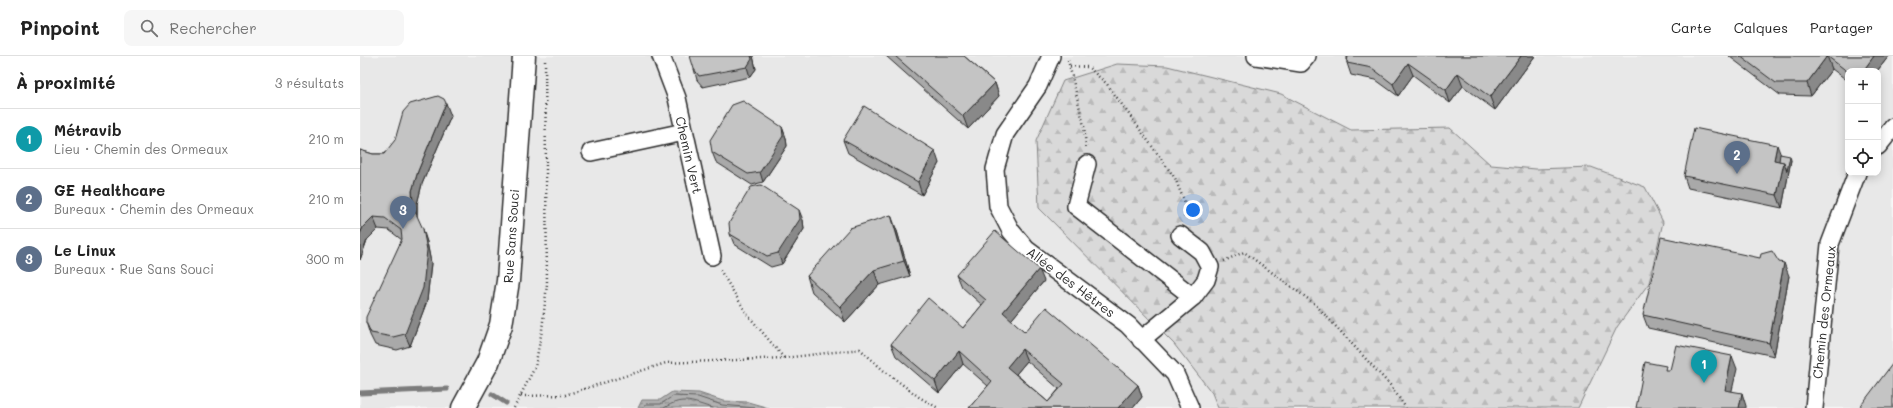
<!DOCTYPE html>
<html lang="fr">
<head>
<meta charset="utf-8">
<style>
  :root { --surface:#fff; --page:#f6f6f6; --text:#222; --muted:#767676; --line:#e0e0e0; --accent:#111827 }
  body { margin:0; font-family:Mali,sans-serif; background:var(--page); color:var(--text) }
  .controls { position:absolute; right:12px; top:12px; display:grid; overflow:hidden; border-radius:8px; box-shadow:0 2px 10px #0003 }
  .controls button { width:36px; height:36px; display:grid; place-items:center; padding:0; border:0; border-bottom:1px solid var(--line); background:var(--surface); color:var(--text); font:20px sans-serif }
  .you { position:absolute; left:833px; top:154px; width:14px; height:14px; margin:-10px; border:3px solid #fff; border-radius:50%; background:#1a73e8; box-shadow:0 0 0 6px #1a73e833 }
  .badge { display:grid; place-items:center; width:26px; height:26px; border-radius:50%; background:var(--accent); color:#fff; font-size:13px; font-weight:700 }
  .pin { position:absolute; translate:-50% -33px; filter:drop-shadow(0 1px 2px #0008) }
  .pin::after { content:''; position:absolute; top:21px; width:14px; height:12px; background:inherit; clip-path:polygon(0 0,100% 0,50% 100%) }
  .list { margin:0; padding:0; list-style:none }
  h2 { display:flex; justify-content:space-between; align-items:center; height:52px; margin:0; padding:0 16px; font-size:17px }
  h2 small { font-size:13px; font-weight:400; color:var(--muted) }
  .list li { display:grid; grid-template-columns:26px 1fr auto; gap:12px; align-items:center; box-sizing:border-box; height:60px; padding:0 16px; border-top:1px solid var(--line) }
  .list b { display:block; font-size:15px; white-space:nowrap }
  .list p { margin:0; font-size:13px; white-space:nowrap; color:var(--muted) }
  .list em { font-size:13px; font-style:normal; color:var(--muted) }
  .icon { flex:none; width:22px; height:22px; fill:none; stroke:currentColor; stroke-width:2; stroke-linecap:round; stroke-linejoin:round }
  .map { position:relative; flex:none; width:1533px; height:352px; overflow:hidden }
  header { display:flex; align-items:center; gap:24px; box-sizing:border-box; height:56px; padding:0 20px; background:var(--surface); border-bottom:1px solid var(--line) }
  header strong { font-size:19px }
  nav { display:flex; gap:22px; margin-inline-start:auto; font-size:14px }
  .search { width:280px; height:36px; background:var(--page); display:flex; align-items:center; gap:10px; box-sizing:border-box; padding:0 14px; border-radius:8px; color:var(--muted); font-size:15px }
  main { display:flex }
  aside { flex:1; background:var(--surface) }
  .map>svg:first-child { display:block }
</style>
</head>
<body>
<header>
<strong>Pinpoint</strong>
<div class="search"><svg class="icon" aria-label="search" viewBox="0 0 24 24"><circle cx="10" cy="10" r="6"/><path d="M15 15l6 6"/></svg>Rechercher</div>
<nav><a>Carte</a><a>Calques</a><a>Partager</a></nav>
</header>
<main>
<aside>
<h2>À proximité<small>3 résultats</small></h2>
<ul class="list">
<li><span class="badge" style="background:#0f9aa8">1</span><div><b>Métravib</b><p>Lieu · Chemin des Ormeaux</p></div><em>210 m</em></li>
<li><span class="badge" style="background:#5c6f8a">2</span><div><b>GE Healthcare</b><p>Bureaux · Chemin des Ormeaux</p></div><em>210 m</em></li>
<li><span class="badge" style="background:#5c6f8a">3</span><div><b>Le Linux</b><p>Bureaux · Rue Sans Souci</p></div><em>300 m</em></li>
</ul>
</aside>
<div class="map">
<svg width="1533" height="352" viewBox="0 0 1533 352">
  <defs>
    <pattern id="forest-firs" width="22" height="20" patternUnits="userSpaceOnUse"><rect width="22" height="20" fill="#d9d9d9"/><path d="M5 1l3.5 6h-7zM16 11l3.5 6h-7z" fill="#bababa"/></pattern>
    <pattern id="water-ripples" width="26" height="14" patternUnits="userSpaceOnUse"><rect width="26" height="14" fill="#b0b0b0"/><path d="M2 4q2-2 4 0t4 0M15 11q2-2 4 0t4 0" fill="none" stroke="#8f8f8f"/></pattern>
  </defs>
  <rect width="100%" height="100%" fill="#f7f7f7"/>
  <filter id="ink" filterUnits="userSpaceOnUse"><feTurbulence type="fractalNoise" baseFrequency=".025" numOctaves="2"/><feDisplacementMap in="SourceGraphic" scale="8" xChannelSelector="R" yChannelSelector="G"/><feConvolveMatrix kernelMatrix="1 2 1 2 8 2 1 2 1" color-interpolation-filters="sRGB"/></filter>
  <g filter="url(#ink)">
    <path fill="#e8e8e8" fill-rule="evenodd" d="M0,0H1533V352H0ZM1488,15H1518V117H1488Z"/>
    <polygon fill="url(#forest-firs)" stroke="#828282" points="757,8 807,10 921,38 991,74 1090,72 1131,109 1176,113 1231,111 1285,131 1303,166 1289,227 1257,271 1218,352 858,352 852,337 814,288 679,152 676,85 703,25"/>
    <polygon fill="url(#water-ripples)" stroke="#7b7b7b" points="312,336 339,337 363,345 388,346 409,352 278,352 282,344 300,344"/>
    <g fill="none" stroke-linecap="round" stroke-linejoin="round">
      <g stroke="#606060" stroke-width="1">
        <polyline points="283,352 286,348 301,348 313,340 338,341 362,349 395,352"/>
        <path d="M304,352C324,339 333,347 353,352"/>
      </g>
      <g stroke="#7b7b7b" stroke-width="5">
        <polyline points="0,337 87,333"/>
        <polyline points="132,338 146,347"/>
      </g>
      <defs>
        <g id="minor">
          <polyline points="301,0 317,42 352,200"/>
          <polyline points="691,0 678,30 645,78 635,113 638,150 651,175 666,193 768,269 815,318 830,352"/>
          <polyline points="896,0 941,7 947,0"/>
          <polyline points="1518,90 1533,71"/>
          <polyline points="231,96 324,76"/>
          <polyline points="727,108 716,150 833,241 781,284"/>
          <polyline points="820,179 842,196 850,211 846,224 833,241"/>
          <polyline points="1454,352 1470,188 1497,117"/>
        </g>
        <polyline id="major" points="103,352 128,306 141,269 148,225 164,0"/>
      </defs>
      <use href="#minor" stroke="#2b2b2b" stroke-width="20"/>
      <use href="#major" stroke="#2b2b2b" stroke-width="25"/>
      <g stroke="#2b2b2b" stroke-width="2.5" stroke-dasharray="1 3" stroke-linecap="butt">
        <polyline points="708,4 724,70 726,91"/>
        <polyline points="710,10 728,11 747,28 815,122 826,150 824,164"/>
        <polyline points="864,205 884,196 955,248 1031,330 1046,352"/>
        <polyline points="360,214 387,258 424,302"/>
        <polyline points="161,340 205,339 306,307 424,302 500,293 523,314 559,341 578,352"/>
        <polyline points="154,352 175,311 182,274 187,228 185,4"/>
      </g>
      <use href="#minor" stroke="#fff" stroke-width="17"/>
      <use href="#major" stroke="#fff" stroke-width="22"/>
    </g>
    <g fill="#a9a9a9" stroke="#2b2b2b" fill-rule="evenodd">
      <polygon points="393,0 396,13 390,21 343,31 337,24 334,13"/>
      <polygon points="526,0 604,0 635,27 639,40 608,73"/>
      <polygon points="987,0 1175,0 1135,54 1103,30 1090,47 1053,19 1038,40 1016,24 991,19 987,7"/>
      <polygon points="1369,0 1529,0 1517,15 1488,15 1488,25 1472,13 1451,40 1420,39 1370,1"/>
      <polygon points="91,60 62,128 57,148 57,161 67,186 71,207 67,245 50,290 37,294 15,289 10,279 6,266 42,184 29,174 18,173 7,184 0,204 0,94 13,98 24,98"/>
      <polygon points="422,71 426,82 427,90 403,126 392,129 356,106 352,96"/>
      <polygon points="483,84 579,107 562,139 488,97"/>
      <polygon points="1420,98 1431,104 1422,152 1328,132 1324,120"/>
      <polygon points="443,164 444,173 422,208 411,211 374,188 370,178"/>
      <polygon points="537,175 550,220 519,229 485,266 452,236 447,220"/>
      <path d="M597,219L684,225L651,264L665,276L778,329L782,341L773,352H609L628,330L603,308L579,337L536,300L531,288L603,272L622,249L602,231ZM667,305L699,333L688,346L656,318Z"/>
      <polygon points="1429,220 1414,300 1288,272 1283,259"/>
    </g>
    <g fill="#898989" stroke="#2b2b2b">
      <polygon points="391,0 393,0 396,13 390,21 387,11"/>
      <polygon points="1161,0 1175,0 1135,54 1130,41"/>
      <polygon points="1467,0 1472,13 1451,40 1447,27"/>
      <polygon points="1514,0 1529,0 1517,15 1503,15"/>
      <polygon points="1048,7 1053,19 1038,40 1033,28"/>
      <polygon points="1098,17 1103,30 1090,47 1086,34"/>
      <polygon points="635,27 639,40 608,73 603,60"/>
      <polygon points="86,47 91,60 62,128 57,148 57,164 53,151 52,135 58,115"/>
      <polygon points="422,71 426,82 427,90 403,126 400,116"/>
      <polygon points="1417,89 1422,102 1419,113 1414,104"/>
      <polygon points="575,95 579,107 562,139 558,126"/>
      <polygon points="1430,100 1431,104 1422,152 1417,139 1424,106"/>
      <polygon points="439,154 443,164 444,173 422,208 418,197"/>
      <polygon points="531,159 537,175 550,220 544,205"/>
      <polygon points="13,161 18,173 7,184 0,204 0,178 3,171"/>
      <polygon points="63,173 67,186 71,207 67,245 50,290 45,278"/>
      <polygon points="1424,207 1429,220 1414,300 1409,287"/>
      <polygon points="679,213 684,225 647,269 643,256"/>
      <polygon points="514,214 519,229 485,266 480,251"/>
      <polygon points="662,293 667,305 652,323 647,311"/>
      <polygon points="599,295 603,308 579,337 575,325"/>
      <polygon points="1372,300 1377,313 1369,347 1365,334"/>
      <polygon points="778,329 782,341 773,352 758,352"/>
      <polygon points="1382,337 1386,350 1386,352 1379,352"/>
    </g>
    <g fill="#c4c4c4" stroke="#2b2b2b" fill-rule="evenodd">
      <polygon points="330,0 391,0 392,3 387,11 339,20 334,13"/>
      <polygon points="535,0 604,0 635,27 603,60"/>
      <polygon points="988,0 1161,0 1130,41 1098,17 1086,34 1048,7 1033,28 1012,12 987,7"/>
      <polygon points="1380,0 1514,0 1503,15 1488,15 1488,16 1467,0 1447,27 1416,27"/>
      <polygon points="78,40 84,43 86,47 58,115 52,135 53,151 63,173 67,194 63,232 45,278 33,281 11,277 6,266 6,261 42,183 41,174 25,162 13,161 3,171 0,178 0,94 13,98 24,98 35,84 43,56 50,48"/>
      <polygon points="383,45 422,71 423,80 400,116 388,118 352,96 350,84 372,49"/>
      <polygon points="504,50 575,95 558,126 483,84"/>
      <polygon points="1334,72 1417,89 1414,104 1424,106 1417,139 1324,120"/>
      <polygon points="1420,98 1430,100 1427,115 1424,106 1419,105"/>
      <polygon points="401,129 439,154 440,163 418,197 407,200 370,178 369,167 391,131"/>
      <polygon points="531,159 544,205 514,214 480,251 447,220 490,172"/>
      <path d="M635,175L679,213L643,256L665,276L686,251L778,329L758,352H609L632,325L599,295L575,325L531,288L568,242L603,272L626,244L597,219ZM662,293L704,328L688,346L647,311Z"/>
      <polygon points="1301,181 1400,202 1401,198 1412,195 1419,206 1424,207 1409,287 1283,259"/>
      <polygon points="1316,289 1372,300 1365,334 1382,337 1379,352 1276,352 1285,306 1306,310 1305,314 1310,314"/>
      <polygon points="1533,307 1533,352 1499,352"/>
    </g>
  </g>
  <g text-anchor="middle" stroke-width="3" stroke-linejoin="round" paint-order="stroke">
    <g font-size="13" fill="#2b2b2b" stroke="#fff">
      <text transform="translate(329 99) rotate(77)" y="5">Chemin Vert</text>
      <text transform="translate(151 180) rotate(-86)" y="5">Rue Sans Souci</text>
      <text transform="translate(711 226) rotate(37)" y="5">Allée des Hêtres</text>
      <text transform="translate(1464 256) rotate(-84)" y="5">Chemin des Ormeaux</text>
    </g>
  </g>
</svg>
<div class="controls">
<button>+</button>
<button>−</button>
<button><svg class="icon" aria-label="locate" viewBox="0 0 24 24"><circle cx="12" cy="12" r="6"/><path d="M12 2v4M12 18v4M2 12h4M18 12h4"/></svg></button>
</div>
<div class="you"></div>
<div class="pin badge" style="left:1344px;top:327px;background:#0f9aa8">1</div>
<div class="pin badge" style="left:1377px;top:118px;background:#5c6f8a">2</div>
<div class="pin badge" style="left:43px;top:173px;background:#5c6f8a">3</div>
</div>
</main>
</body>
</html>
